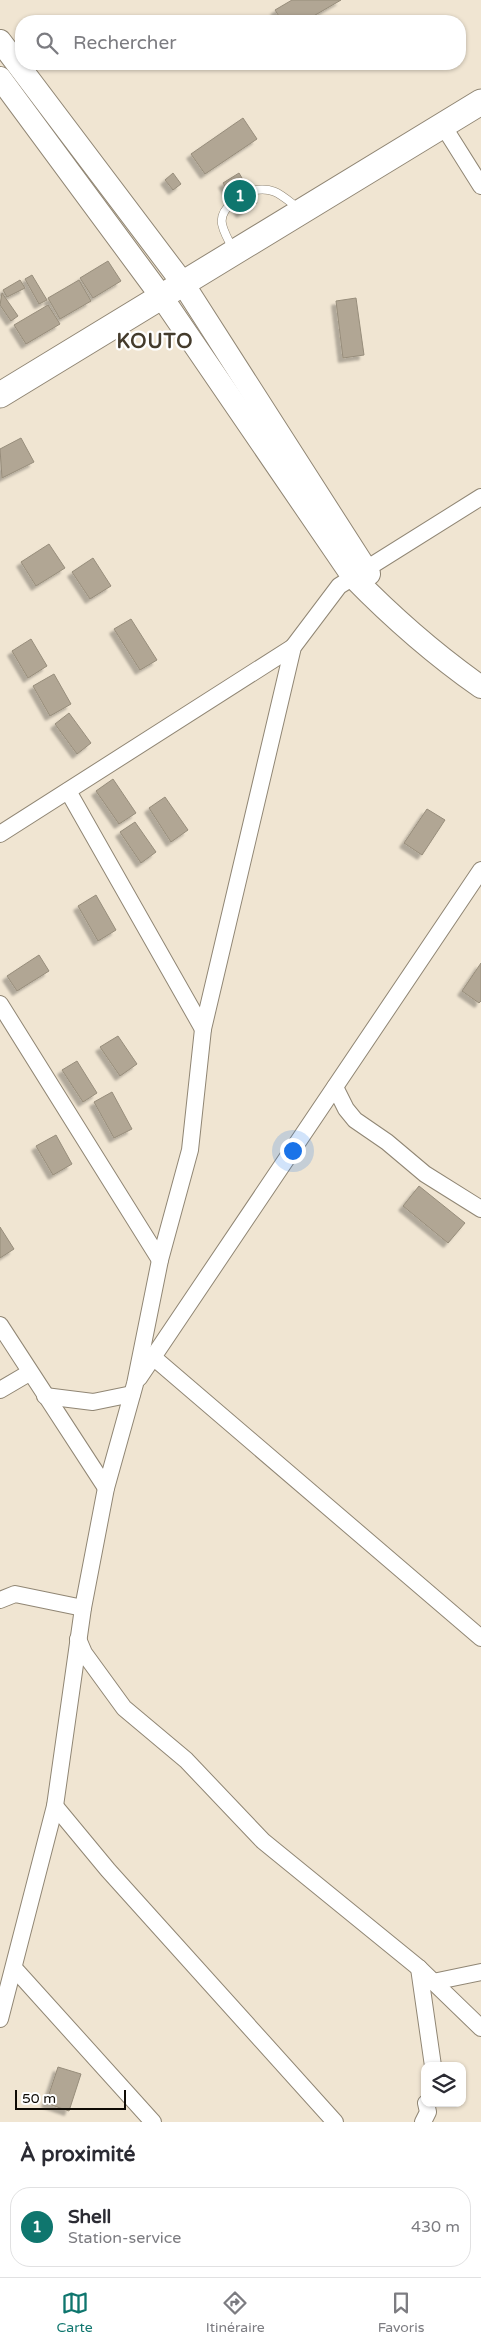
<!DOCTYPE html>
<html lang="fr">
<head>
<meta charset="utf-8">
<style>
  :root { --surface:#fff; --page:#f2f2f3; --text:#2b2b33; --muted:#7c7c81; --line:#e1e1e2; --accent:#0f766e }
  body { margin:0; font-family:"Varela Round",sans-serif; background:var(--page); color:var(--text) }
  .controls { position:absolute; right:15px; bottom:15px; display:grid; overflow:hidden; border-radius:10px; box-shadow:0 1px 4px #0004 }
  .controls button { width:45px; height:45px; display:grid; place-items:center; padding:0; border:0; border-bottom:1px solid var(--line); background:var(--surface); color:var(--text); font:25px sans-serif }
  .scale { position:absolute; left:15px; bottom:12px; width:111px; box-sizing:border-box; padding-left:5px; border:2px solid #0f0b05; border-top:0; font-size:14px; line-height:18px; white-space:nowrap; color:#0f0b05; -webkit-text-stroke:4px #fff; paint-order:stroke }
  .you { position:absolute; left:292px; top:1150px; width:18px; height:18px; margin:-12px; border:4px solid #fff; border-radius:50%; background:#1a73e8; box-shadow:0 0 0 8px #1a73e833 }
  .badge { display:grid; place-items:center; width:32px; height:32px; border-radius:50%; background:var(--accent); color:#fff; font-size:16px; font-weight:700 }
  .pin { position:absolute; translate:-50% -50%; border:2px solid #fff; box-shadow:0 1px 5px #0006 }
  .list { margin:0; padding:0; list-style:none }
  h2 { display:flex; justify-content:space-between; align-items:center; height:65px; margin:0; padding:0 20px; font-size:21px }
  h2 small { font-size:16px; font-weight:400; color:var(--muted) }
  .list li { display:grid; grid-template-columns:32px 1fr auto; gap:15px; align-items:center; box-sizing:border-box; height:80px; margin:0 10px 10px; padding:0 10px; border:1px solid var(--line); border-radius:20px }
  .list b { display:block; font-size:19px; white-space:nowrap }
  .list p { margin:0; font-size:16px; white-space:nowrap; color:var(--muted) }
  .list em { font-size:16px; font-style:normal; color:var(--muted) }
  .icon { flex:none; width:28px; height:28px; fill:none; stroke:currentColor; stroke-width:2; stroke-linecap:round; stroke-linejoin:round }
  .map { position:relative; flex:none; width:481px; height:2122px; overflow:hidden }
  .search { position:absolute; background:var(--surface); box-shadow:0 1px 4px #0004; left:15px; right:15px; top:15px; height:55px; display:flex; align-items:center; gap:12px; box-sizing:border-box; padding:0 18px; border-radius:20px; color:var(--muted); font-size:19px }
  .sheet { height:155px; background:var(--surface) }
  nav { display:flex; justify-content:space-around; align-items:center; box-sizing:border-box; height:70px; border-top:1px solid var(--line); background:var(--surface); font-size:14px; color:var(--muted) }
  nav a { display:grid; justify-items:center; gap:2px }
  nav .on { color:var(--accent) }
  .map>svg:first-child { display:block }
</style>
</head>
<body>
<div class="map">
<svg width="481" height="2122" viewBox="0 0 481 2122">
  <defs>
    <filter id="shadow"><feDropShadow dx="-4.5" dy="4.5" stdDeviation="1" flood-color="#0004"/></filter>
  </defs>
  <rect width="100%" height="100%" fill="#f0e5d2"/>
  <g fill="#b1a694" stroke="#978d7b" filter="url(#shadow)">
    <polygon points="292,0 341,0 305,21 282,21 275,10"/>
    <polygon points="243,118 257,139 205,174 191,154"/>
    <polygon points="173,173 181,184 173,190 165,180"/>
    <polygon points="239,173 257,203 241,213 223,183"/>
    <polygon points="108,261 121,281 93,298 80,278"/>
    <polygon points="32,275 47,300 39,304 25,279"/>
    <polygon points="20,280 25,288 7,297 3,290"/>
    <polygon points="79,280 91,301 60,319 48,298"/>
    <polygon points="2,293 18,316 11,321 0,305"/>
    <polygon points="356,298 364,355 343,358 336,301"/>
    <polygon points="48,305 60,324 26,344 14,325"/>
    <polygon points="21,438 34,462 2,478 0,449"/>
    <polygon points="49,544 65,568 36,586 21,562"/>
    <polygon points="93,558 111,586 90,599 72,572"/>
    <polygon points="131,619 157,660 140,670 114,629"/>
    <polygon points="31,639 47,666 28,678 12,651"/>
    <polygon points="54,674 71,704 50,716 33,686"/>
    <polygon points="69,713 91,743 77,754 55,724"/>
    <polygon points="113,779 136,813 119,824 96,791"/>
    <polygon points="165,797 188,830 171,842 149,808"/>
    <polygon points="427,809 445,820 422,855 404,843"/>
    <polygon points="135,822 156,852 141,863 120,832"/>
    <polygon points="96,895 116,930 98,941 78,906"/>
    <polygon points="39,955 49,971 17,991 7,976"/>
    <polygon points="481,963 481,1001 479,1003 462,991"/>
    <polygon points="118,1036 137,1064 120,1076 100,1047"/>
    <polygon points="77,1061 97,1093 83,1102 62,1070"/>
    <polygon points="112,1092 132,1129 114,1138 94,1102"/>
    <polygon points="56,1135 72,1164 53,1175 36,1146"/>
    <polygon points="419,1186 465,1223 448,1243 403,1206"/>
    <polygon points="0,1227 14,1249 0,1258"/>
    <polygon points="58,2067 81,2074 69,2111 46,2103"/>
  </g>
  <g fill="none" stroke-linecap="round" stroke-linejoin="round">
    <defs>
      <g id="lane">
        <path d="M250,191C274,186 280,194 299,209"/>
        <path d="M233,249C223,229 213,218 234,201"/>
      </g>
      <g id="street">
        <polyline points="442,124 481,186"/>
        <polyline points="68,791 203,1029"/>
        <polyline points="0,834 293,647"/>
        <polyline points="0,1004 160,1260"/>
        <polyline points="335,1087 346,1109 355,1120 387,1142 425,1174 481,1209"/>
        <polyline points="0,1325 106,1488"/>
        <polyline points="153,1357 481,1638"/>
        <polyline points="139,1378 481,870"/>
        <polyline points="0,1390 29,1373"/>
        <polyline points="45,1396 93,1402 132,1394"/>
        <polyline points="0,1600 15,1594 83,1608"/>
        <polyline points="78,1639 84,1653 124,1708 186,1760 263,1841 419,1968 481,2028"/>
        <polyline points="55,1806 108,1870 335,2122"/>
        <polyline points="14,1968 153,2122"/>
        <polyline points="419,1968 433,2066"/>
        <polyline points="433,1982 481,1972"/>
        <polyline points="0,2019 55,1806 83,1608 106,1488 135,1384 160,1260 190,1150 203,1029 293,647 339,586 481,497"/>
        <polyline points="423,2122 428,2112 426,2103"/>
      </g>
      <g id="secondary">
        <polyline points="0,41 182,282 369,574"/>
        <path d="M0,78L161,296L353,577C393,618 434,654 481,687"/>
      </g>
      <polyline id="primary" points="0,395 481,102"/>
    </defs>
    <use href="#lane" stroke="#908674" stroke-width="9"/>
    <use href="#street" stroke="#908674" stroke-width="18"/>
    <use href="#secondary" stroke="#908674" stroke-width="24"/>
    <use href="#primary" stroke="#908674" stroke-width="27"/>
    <use href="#lane" stroke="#fff" stroke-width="8"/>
    <use href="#street" stroke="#fff" stroke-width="16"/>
    <use href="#secondary" stroke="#fff" stroke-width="22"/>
    <use href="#primary" stroke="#fff" stroke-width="25"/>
  </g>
  <g text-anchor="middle" stroke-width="4.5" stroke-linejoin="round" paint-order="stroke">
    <g font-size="20" font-weight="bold" letter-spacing="1" fill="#443b2c" stroke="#fff">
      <text x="155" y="348">KOUTO</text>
    </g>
  </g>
</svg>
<div class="controls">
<button><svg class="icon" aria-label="layers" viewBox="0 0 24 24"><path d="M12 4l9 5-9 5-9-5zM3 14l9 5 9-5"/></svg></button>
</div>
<div class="scale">50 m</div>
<div class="you"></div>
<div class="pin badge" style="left:240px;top:196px">1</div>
<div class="search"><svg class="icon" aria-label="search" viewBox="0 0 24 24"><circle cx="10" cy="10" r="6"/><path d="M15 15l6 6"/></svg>Rechercher</div>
</div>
<section class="sheet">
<h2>À proximité<small></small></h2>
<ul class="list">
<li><span class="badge">1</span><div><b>Shell</b><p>Station-service</p></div><em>430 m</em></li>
</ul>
</section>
<nav>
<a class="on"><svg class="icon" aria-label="map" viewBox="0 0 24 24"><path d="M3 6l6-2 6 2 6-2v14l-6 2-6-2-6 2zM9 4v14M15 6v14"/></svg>Carte</a>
<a><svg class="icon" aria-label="directions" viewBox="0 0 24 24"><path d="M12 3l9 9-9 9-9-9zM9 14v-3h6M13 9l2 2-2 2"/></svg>Itinéraire</a>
<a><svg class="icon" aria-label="saved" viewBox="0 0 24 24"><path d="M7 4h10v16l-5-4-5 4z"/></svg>Favoris</a>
</nav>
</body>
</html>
